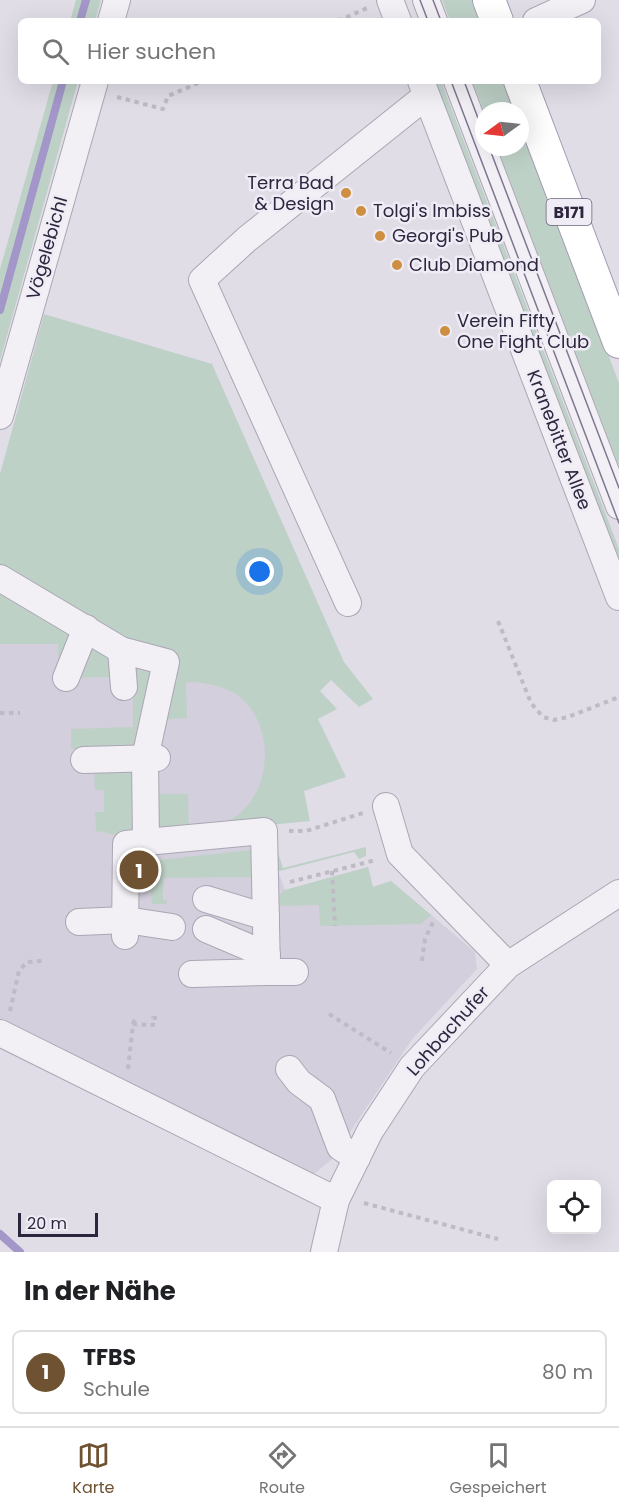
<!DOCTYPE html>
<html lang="de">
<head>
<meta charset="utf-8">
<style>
  :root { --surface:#fff; --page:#f2f2f2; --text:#202124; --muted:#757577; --line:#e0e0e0; --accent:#6e5231 }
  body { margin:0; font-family:Poppins,sans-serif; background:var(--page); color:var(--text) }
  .controls { position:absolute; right:18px; bottom:18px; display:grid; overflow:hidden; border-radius:9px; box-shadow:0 6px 24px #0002 }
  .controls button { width:54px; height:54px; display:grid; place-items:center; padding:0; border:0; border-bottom:2px solid var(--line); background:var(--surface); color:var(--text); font:30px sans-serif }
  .compass { position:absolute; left:475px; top:102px; width:54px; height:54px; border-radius:50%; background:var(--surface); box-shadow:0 6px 24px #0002; rotate:255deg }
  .scale { position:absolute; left:18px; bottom:15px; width:80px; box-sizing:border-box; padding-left:6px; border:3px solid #2e263e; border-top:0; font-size:16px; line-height:21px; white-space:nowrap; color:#2e263e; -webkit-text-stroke:4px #efecf5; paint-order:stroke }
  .you { position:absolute; left:260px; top:572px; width:21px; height:21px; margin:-15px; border:4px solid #fff; border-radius:50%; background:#1a73e8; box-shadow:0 0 0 9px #1a73e833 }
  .badge { display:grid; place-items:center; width:39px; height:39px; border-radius:50%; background:var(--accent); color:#fff; font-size:20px; font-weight:700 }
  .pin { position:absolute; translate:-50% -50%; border:3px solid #fff; box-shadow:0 2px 6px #0006 }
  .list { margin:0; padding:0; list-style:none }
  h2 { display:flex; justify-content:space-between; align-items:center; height:78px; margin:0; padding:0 24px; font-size:26px }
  h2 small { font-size:20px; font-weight:400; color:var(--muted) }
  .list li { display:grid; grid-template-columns:39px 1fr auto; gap:18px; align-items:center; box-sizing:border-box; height:84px; margin:0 12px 12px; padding:0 12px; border:2px solid var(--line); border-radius:9px }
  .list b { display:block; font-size:22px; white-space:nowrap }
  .list p { margin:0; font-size:20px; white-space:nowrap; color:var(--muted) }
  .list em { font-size:20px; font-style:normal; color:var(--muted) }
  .icon { flex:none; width:33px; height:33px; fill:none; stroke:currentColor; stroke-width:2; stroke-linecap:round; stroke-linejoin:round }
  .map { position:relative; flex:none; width:619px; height:1252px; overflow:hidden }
  .search { position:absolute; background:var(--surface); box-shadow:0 6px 24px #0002; left:18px; right:18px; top:18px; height:66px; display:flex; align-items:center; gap:15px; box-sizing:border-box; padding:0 21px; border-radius:9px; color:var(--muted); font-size:22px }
  .sheet { height:174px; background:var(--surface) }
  nav { display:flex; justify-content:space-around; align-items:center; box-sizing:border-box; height:84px; border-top:2px solid var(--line); background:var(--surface); font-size:16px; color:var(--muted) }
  nav a { display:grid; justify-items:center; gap:3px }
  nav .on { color:var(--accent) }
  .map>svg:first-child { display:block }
</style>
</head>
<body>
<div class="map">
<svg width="619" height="1252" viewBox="0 0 619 1252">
  <rect width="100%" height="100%" fill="#e0dde7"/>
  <polygon fill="#d3cfdc" points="0,560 255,700 269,743 260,822 285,890 368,867 373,887 391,881 475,952 477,969 413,1038 332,1159 308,1179 0,1023"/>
  <g fill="#bed1c7" fill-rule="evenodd">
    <polygon points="76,0 101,0 95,21 70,21"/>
    <polygon points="442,0 473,0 481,21 450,21"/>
    <polygon points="53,81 78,81 0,361 0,269"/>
    <polygon points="432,81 441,81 619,549 619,573"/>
    <polygon points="472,81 505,81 516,111 484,112"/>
    <polygon points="520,122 619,383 619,467 497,147 520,147"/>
    <path d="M44,314L212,364L344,662L373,699L359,707L331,680L320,691L337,709L318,719L346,777L304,791L310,821L146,837L108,834L105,831L96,832L95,812H104V790H95L94,769L84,749H71V729L133,727V687L116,677L59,678L58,644H0V474ZM194,682C210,684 229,687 241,698C276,728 272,794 233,818C219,827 204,827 189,829L188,794H158L155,720L187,718L186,683Z"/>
    <polygon points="273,837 283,868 366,847 366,856 359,859 354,852 280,871 274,868"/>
    <polygon points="251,850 251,877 163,878 163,900 167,900 166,904 152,904 149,861"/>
    <polygon points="368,867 373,887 391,881 431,915 421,924 320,926 319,905 277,906 277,897 285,890"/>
  </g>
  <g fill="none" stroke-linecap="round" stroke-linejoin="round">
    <g stroke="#a297c8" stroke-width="8">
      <polyline points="80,21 86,0"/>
      <polyline points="0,310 63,81"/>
      <polyline points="0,1234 20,1252"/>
    </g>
    <defs>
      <g id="minor">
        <polyline points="390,0 398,21"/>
        <polyline points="426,0 434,21"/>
        <polyline points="111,21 117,0"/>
        <polyline points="536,21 582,0"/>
        <polyline points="421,81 619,597"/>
        <polyline points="457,81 619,506"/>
        <polyline points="0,416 95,81"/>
        <polyline points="0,578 121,650 166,662 145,758 146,842 264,831 267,972 192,974"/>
        <polyline points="348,603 202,280 247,239 426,96"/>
        <polyline points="121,650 124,687"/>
        <polyline points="66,678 86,628"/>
        <polyline points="84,760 157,758"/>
        <polyline points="386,806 400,854 508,965"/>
        <polyline points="206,899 266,917"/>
        <polyline points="79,922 126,920 172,927"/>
        <polyline points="206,929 267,955"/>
        <polyline points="125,936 126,844 146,842"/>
        <polyline points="267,972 295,972"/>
        <polyline points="0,1033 336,1200"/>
        <polyline points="289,1069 299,1082 322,1099 340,1147 357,1158"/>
        <polyline points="324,1252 336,1200 370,1131 412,1067 508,965 619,893"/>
      </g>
      <g id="major">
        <polyline points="489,0 497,21"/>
        <polyline points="520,81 619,342"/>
      </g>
    </defs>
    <use href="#minor" stroke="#aba6b4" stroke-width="28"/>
    <use href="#major" stroke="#a39cb3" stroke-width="34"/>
    <g stroke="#bfbbc5" stroke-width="4" stroke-dasharray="4.5 4.5" stroke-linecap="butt">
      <polyline points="338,21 367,8"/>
      <polyline points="117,97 163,109 168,96 203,81"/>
      <polyline points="498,621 531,703 543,717 554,720 568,717 619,697"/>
      <polyline points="0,713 20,713"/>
      <polyline points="289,831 306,831 363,813"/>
      <polyline points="332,871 335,926"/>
      <polyline points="290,882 376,860"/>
      <polyline points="422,961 425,939 433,922"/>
      <polyline points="10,1011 19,971 27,962 42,961"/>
      <polyline points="329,1014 391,1053"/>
      <polyline points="133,1024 136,1016"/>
      <polyline points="128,1069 133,1024 153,1025 153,1018 157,1018"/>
      <polyline points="364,1203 498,1239"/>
    </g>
    <use href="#minor" stroke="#f2f0f5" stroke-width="26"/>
    <use href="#major" stroke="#fff" stroke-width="32"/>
    <g stroke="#7f7691" stroke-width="1.5">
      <polyline points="420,0 428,21"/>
      <polyline points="433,0 441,21"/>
      <polyline points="451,81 619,523"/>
      <polyline points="464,81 484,134"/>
      <polyline points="489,147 619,488"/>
    </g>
  </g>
  <g fill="#ce8f40" stroke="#efecf5" stroke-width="2">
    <circle cx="346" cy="193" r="6"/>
    <circle cx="361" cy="211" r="6"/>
    <circle cx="380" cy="236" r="6"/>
    <circle cx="397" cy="265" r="6"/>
    <circle cx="445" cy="331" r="6"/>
  </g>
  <g text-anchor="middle" stroke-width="5" stroke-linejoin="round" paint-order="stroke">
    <rect fill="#efecf5" stroke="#686175" stroke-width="1.5" x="546.5" y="199" width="45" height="26" rx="4.5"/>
    <g font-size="16" font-weight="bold" fill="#2e263e">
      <text x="569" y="218">B171</text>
    </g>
    <g font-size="18" fill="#2e263e" stroke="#efecf5" text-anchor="start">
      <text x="334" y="189" text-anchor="end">Terra Bad<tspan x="334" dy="21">&amp; Design</tspan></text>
      <text x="373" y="217">Tolgi's Imbiss</text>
      <text x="392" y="242">Georgi's Pub</text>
      <text x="409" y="271">Club Diamond</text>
      <text x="457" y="327">Verein Fifty<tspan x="457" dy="21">One Fight Club</tspan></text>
    </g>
    <g font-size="18" fill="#2e263e" stroke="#efecf5">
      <text transform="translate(47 248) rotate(-74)" y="6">Vögelebichl</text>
      <text transform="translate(559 440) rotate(69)" y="6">Kranebitter Allee</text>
      <text transform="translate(448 1031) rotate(-48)" y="6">Lohbachufer</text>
    </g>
  </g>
</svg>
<div class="controls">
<button><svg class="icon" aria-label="locate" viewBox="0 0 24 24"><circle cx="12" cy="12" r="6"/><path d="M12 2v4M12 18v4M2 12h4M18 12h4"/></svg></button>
</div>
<svg class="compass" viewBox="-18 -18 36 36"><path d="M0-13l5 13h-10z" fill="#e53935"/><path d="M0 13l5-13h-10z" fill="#757577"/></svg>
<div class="scale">20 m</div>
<div class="you"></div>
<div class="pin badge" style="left:139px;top:870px">1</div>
<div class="search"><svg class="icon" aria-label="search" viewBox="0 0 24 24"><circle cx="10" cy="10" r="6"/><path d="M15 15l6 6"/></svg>Hier suchen</div>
</div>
<section class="sheet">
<h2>In der Nähe<small></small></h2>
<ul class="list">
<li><span class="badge">1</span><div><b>TFBS</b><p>Schule</p></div><em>80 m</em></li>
</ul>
</section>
<nav>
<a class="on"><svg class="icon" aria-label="map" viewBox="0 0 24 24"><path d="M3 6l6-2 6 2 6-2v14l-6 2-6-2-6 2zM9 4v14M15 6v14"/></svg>Karte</a>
<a><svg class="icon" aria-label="directions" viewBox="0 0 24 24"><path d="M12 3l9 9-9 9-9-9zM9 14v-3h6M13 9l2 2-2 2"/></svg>Route</a>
<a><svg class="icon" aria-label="saved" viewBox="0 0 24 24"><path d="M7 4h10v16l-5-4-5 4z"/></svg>Gespeichert</a>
</nav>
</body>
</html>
